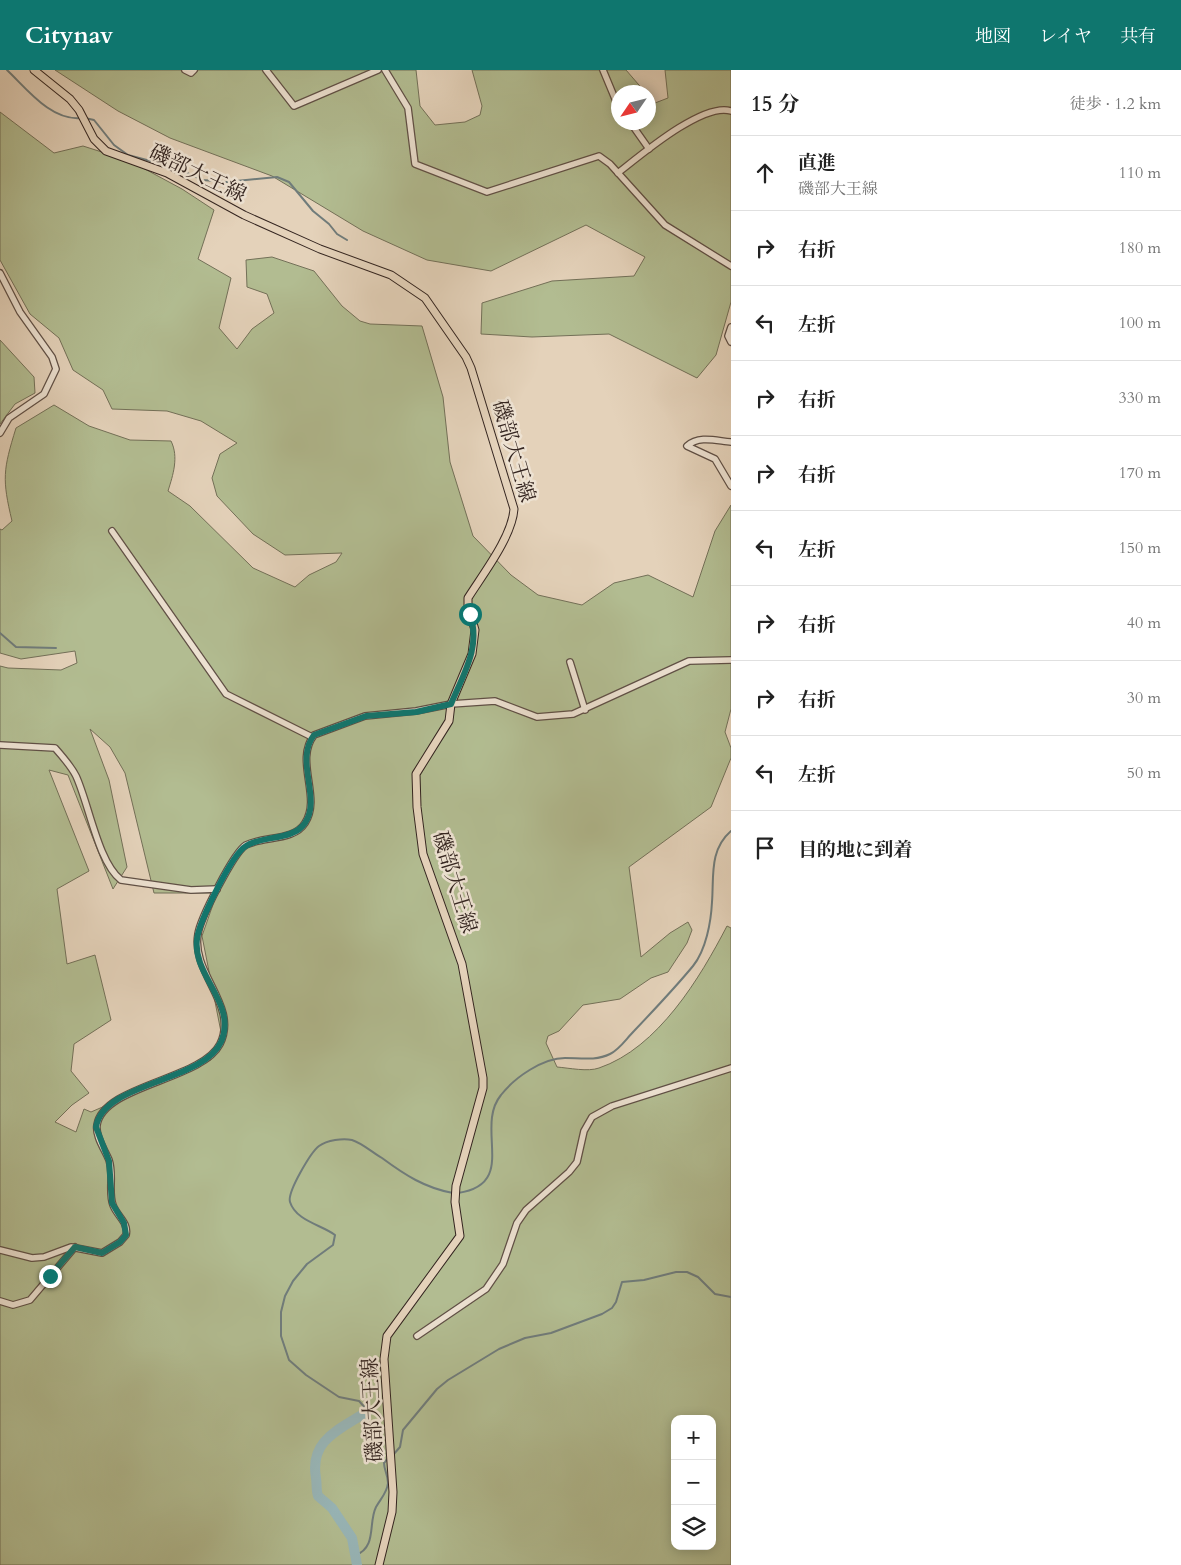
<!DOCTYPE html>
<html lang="ja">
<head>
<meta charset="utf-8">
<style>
  :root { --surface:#fff; --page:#f2f2f2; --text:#222; --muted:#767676; --line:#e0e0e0; --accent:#0f766e }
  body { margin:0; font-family:Cardo,"Noto Serif JP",serif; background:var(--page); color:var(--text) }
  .controls { position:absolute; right:15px; bottom:15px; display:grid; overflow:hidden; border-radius:10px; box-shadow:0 2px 12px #0003 }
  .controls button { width:45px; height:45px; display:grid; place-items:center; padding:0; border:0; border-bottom:1px solid var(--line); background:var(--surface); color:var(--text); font:25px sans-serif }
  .compass { position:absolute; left:611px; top:15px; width:45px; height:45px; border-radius:50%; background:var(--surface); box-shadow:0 2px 12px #0003; rotate:235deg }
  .stop { position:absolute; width:15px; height:15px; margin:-11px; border:4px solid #0f766e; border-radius:50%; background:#fff }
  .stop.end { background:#0f766e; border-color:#fff; box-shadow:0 1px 5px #0008 }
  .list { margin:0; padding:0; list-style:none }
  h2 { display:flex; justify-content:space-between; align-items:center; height:65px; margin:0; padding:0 20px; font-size:21px }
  h2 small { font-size:16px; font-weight:400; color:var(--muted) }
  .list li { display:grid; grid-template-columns:32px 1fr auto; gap:15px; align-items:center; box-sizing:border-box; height:75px; padding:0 20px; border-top:1px solid var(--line) }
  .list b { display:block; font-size:19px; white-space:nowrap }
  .list p { margin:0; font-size:16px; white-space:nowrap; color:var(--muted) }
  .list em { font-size:16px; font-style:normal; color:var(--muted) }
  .icon { flex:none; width:28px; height:28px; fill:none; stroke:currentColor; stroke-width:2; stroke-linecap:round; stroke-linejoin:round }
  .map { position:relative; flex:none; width:731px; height:1495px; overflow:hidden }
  header { display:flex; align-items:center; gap:30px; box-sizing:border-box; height:70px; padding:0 25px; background:var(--accent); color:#fff }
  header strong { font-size:24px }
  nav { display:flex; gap:28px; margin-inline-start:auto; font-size:18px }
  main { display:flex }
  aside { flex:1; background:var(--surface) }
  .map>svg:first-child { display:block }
</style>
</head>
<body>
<header>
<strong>Citynav</strong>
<nav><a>地図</a><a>レイヤ</a><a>共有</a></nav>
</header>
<main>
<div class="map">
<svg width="731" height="1495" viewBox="0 0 731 1495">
  <rect width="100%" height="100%" fill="#e4d2ba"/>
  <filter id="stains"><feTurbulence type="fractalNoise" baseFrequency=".004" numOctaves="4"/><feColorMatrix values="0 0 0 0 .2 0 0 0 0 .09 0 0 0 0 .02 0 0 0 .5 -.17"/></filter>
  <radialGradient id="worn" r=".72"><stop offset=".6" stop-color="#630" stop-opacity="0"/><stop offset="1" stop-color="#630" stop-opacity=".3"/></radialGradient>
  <g fill="#b2bc91" stroke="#737058" fill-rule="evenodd">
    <polygon points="55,0 416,0 420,36 435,55 465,52 480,45 482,36 472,0 626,0 645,22 618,22 618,52 648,52 649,26 655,33 668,28 665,0 731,0 731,232 716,285 697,308 609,264 532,267 481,264 482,233 552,211 634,206 645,187 586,155 491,201 427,190 363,161 272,106 170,68 118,41"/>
    <path d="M0,42L54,83L83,76L130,91L182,119L214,140L198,189L231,208L219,258L237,279L252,259L274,243L267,224L247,217L246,190L272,187L314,201L342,236L360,251L370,254L422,256L443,327L450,392L473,466L511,505L538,525L582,535L614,513L648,505L693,527L715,461L731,435V639L725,662L731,678V688L711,737L629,797L641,887L670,863L688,852L692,860L687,873L668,902L651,908L620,929L583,935L559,961L548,966L546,973L557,997C569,998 588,1002 599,998C658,978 700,908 727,856L731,858V1495H0V596L8,598L61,600L77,593L75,581L21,589L0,583V459L2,460L12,451C2,409 3,400 16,358L54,335L89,356L130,370L171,371C179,387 173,405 168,421L190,436L253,498L295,517L309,505L336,492L342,483L285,485L253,464L217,426L212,408L220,384L237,373L201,351L167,341L112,339L103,320L73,300L59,268L30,244L0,190ZM90,659L110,677L125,703L154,823H217L202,866L222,967L211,990L91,1042L84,1039L76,1062L55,1052L72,1035L89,1023L71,1001L74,974L111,950L95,885L67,894L57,819L89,801L49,700L68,705L113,819L127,797L109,710ZM675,1349H712V1476H675Z"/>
    <polygon points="0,270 34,307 35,323 15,334 0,354"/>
  </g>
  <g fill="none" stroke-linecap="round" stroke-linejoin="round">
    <g stroke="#707c7b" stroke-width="2">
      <path d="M7,0C27,19 51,51 81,48"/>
      <polyline points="85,48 94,50 114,75 128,85 173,97 203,110 226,112 277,107 289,112 313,141 329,154 337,164 347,170"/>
      <polyline points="0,563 16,577 56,578"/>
      <path d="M458,1123C519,1114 474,1058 501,1025C515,1007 543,988 565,988C580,988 596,991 610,984C620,979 626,969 634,961C654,940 674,919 693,896C706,880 711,852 712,832C714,807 709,780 731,761"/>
      <path d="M368,1341L359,1331L339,1327L306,1305L289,1290L281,1266V1242L285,1226L293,1211L307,1194L333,1175L335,1165C322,1155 296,1151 290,1132C287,1122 311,1082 319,1076C327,1070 343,1068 352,1070C362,1073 373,1083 382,1088C405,1105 425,1118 453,1123"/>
      <polyline points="393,1385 400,1377 403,1360 437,1319 448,1310 499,1279 525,1268 551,1263 602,1244 612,1238 616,1232 622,1212 644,1210 676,1202 687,1202 698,1207 715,1224 731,1227"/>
      <path d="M356,1485C377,1477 368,1453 376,1437C381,1428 387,1423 388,1413C388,1405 384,1400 384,1393L389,1387"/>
    </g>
    <path stroke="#98b6b8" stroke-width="10" d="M357,1495L352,1468L332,1438L318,1426C316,1420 317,1414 316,1408C309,1369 341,1359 368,1341"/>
    <defs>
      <g id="minor">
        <polyline points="185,0 191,3 194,0"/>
        <polyline points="266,0 294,36 378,0"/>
        <polyline points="385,0 408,38 415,94 487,122 599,86 610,94 665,155 731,196"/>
        <polyline points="603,0 618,36"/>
        <polyline points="630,52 649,79"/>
        <path d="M618,103C641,85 703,32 731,41"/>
        <polyline points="0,203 20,242 52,287 56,299 44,324 9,348 0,363"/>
        <polyline points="731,257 728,266 731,272"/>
        <path d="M731,372C717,371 699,365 687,376L715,389L731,416"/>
        <polyline points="112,461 226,624 312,667"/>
        <polyline points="570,592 585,640"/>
        <path d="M0,675L55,678C63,687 71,696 76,706C89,734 98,792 121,810L191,820L217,819"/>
        <path d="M0,1180L32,1188L44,1187L71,1177L102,1183L120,1172L126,1165C129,1153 117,1146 113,1135C108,1122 114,1105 109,1090C105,1080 95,1066 97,1055C103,1015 202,1010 220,974C239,935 191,904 198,864C200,849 234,782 246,775C264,766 294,771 305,753C322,727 294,691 314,665L365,646L416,641L451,634L495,631L537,647L573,644L689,591L731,590"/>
        <polyline points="0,1231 13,1235 30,1230 75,1177"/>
        <polyline points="417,1266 486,1219 503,1194 517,1153 526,1140 569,1102 577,1092 584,1061 592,1047 612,1036 731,998"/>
      </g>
      <path id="major" d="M34,0L70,29L79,40L94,69L106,81L167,103L244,145L320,179L391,205L425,228L466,287L471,298L514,439C512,467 483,504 468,528V536L475,560L472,584L451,634L449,651L416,704L417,737L423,784L462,894L483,1008V1018L456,1116L455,1132L460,1166L387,1266L384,1289L393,1422L392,1442L379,1495"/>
    </defs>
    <use href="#minor" stroke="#605046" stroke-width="8"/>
    <use href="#major" stroke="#342520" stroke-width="9"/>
    <use href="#minor" stroke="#ede2d2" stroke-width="5.5"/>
    <use href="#major" stroke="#e4d2ba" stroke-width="7"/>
  </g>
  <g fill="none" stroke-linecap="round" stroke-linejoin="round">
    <path stroke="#0f766e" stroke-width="6" d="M50,1206L75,1177L102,1183L120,1172L126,1165L124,1153L112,1133L109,1091L96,1057C103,1012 203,1012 221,972C238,934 192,906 197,869C199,852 232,784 246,776C263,765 293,771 305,753C322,728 294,691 314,665L366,646L416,642L451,634C464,603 481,577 470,544"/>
  </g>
  <g text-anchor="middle" stroke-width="5" stroke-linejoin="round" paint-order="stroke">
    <g font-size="21" fill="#342520" stroke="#ede2d2">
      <text transform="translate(198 103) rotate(26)" y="7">磯部大王線</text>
      <text transform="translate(514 381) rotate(74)" y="7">磯部大王線</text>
      <text transform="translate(455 812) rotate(73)" y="7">磯部大王線</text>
      <text transform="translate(372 1340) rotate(-93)" y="7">磯部大王線</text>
    </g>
  </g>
  <rect width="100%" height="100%" filter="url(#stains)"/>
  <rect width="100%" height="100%" fill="url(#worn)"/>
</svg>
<div class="controls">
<button>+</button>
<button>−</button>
<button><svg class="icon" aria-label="layers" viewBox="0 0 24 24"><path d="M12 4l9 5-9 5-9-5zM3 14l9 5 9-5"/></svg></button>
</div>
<svg class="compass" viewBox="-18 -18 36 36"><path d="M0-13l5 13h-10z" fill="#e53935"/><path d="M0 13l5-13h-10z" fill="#767676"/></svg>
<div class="stop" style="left:470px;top:544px"></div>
<div class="stop end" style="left:50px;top:1206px"></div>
</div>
<aside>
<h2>15 分<small>徒歩 · 1.2 km</small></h2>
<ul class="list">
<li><svg class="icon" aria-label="ahead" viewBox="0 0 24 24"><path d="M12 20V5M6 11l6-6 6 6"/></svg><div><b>直進</b><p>磯部大王線</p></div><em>110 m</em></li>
<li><svg class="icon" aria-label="right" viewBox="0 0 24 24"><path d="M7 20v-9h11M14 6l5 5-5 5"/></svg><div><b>右折</b></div><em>180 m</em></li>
<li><svg class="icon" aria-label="left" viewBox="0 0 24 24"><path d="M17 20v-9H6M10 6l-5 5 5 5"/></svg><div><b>左折</b></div><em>100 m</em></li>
<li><svg class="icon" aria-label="right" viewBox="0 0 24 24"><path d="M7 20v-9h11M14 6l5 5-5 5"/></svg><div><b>右折</b></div><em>330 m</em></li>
<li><svg class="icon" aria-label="right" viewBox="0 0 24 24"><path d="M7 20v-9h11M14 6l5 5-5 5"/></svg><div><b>右折</b></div><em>170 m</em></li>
<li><svg class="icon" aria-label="left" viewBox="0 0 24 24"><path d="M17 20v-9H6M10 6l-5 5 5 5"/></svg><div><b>左折</b></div><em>150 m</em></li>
<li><svg class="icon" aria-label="right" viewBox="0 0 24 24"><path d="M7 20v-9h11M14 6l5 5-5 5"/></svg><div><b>右折</b></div><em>40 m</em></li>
<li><svg class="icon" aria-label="right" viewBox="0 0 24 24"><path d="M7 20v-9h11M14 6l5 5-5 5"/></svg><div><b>右折</b></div><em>30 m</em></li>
<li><svg class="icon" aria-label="left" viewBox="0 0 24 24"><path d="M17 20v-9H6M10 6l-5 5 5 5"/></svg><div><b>左折</b></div><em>50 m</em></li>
<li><svg class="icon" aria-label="arrive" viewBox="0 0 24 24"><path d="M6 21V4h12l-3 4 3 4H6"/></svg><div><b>目的地に到着</b></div></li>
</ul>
</aside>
</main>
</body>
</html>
